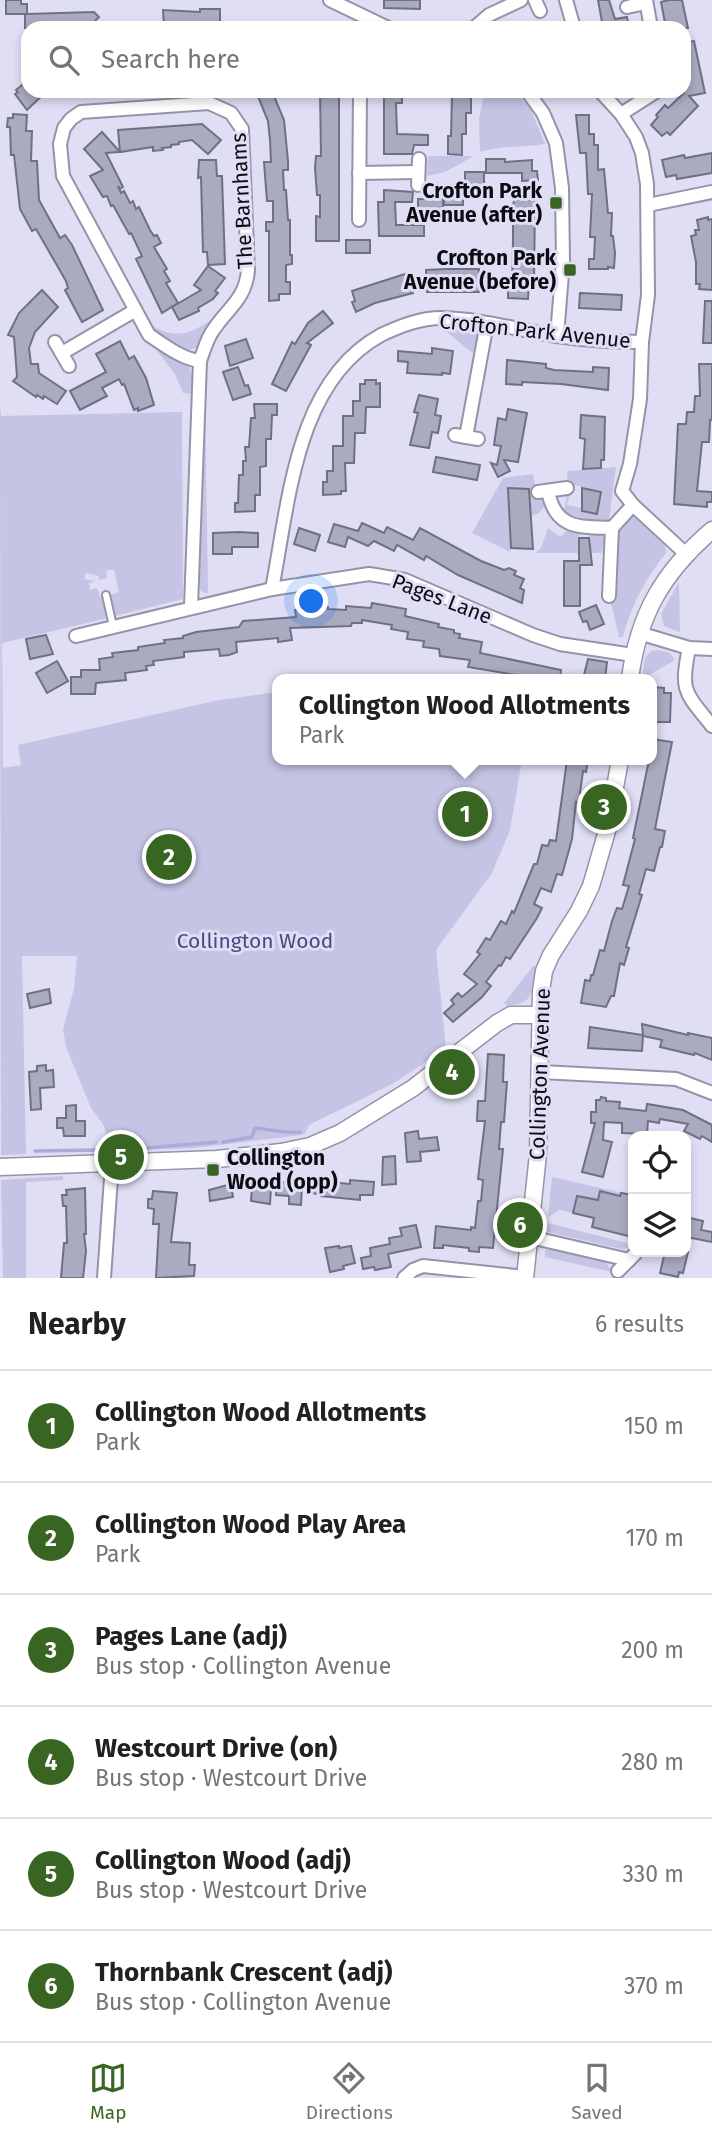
<!DOCTYPE html>
<html lang="en">
<head>
<meta charset="utf-8">
<style>
  :root { --surface:#fff; --page:#f2f2f2; --text:#202124; --muted:#757577; --line:#e0e0e0; --accent:#396522 }
  body { margin:0; font-family:"Fira Sans",sans-serif; background:var(--page); color:var(--text) }
  .controls { position:absolute; right:21px; bottom:21px; display:grid; overflow:hidden; border-radius:14px; box-shadow:0 4px 10px #0003 }
  .controls button { width:63px; height:63px; display:grid; place-items:center; padding:0; border:0; border-bottom:2px solid var(--line); background:var(--surface); color:var(--text); font:35px sans-serif }
  .you { position:absolute; left:312px; top:602px; width:24px; height:24px; margin:-18px; border:5px solid #fff; border-radius:50%; background:#1a73e8; box-shadow:0 0 0 10px #1a73e833 }
  .badge { display:grid; place-items:center; width:46px; height:46px; border-radius:50%; background:var(--accent); color:#fff; font-size:23px; font-weight:700 }
  .pin { position:absolute; translate:-50% -50%; border:4px solid #fff; box-shadow:0 2px 7px #0006 }
  .popup { position:absolute; left:272px; top:674px; width:385px; height:91px; box-sizing:border-box; display:grid; place-content:center; border-radius:14px; background:var(--surface); filter:drop-shadow(0 2px 5px #0005); font-size:23px; white-space:nowrap; color:var(--muted) }
  .popup b { font-size:26px; color:var(--text) }
  .popup::after { content:''; position:absolute; left:50%; top:100%; margin-left:-14px; border:14px solid transparent; border-top-color:var(--surface) }
  .list { margin:0; padding:0; list-style:none }
  h2 { display:flex; justify-content:space-between; align-items:center; height:91px; margin:0; padding:0 28px; font-size:30px }
  h2 small { font-size:23px; font-weight:400; color:var(--muted) }
  .list li { display:grid; grid-template-columns:46px 1fr auto; gap:21px; align-items:center; box-sizing:border-box; height:112px; padding:0 28px; border-top:2px solid var(--line) }
  .list b { display:block; font-size:26px; white-space:nowrap }
  .list p { margin:0; font-size:23px; white-space:nowrap; color:var(--muted) }
  .list em { font-size:23px; font-style:normal; color:var(--muted) }
  .icon { flex:none; width:38px; height:38px; fill:none; stroke:currentColor; stroke-width:2; stroke-linecap:round; stroke-linejoin:round }
  .map { position:relative; flex:none; width:712px; height:1278px; overflow:hidden }
  .search { position:absolute; background:var(--surface); box-shadow:0 4px 10px #0003; left:21px; right:21px; top:21px; height:77px; display:flex; align-items:center; gap:18px; box-sizing:border-box; padding:0 24px; border-radius:21px; color:var(--muted); font-size:26px }
  .sheet { height:763px; background:var(--surface) }
  nav { display:flex; justify-content:space-around; align-items:center; box-sizing:border-box; height:98px; border-top:2px solid var(--line); background:var(--surface); font-size:19px; color:var(--muted) }
  nav a { display:grid; justify-items:center; gap:4px }
  nav .on { color:var(--accent) }
  .map>svg:first-child { display:block }
</style>
</head>
<body>
<div class="map">
<svg width="712" height="1278" viewBox="0 0 712 1278">
  <rect width="100%" height="100%" fill="#dfdef5"/>
  <g fill="#c5c4e4">
    <path d="M485,91H514L531,110L545,144C524,148 501,145 480,152L479,118Z"/>
    <polygon points="428,156 474,156 445,172 427,176"/>
    <path d="M214,318L215,319L198,347L189,350L156,334L147,322C174,341 189,335 214,318Z"/>
    <polygon points="437,324 473,326 479,338 477,353 471,352"/>
    <path d="M160,350C190,365 192,360 193,394L183,393L175,374L157,351Z"/>
    <polygon points="205,399 208,593 204,593 200,590 199,582"/>
    <polygon points="0,407 1,416 182,412 183,599 115,616 110,595 119,592 114,569 106,571 107,578 99,580 99,576 86,573 84,579 96,581 89,583 90,590 97,588 100,597 102,597 108,618 2,643 3,768 21,765 18,745 219,700 278,692 278,760 522,760 510,830 492,873 436,950 446,1049 392,1084 309,1125 305,1134 301,1135 194,1148 112,1151 103,1124 91,1108 66,1047 63,1029 74,989 77,956 22,956 26,1154 1,1155"/>
    <polygon points="616,467 609,520 589,520 564,513 567,492 570,492 567,505 582,508 582,511 601,492 568,483 567,471"/>
    <polygon points="533,474 537,495 545,506 539,513 531,516 529,489 508,488 510,532 512,533 510,552 472,533 503,478"/>
    <path d="M635,515L665,546L666,553C646,578 631,605 623,637H619L611,603L614,597L618,530L626,519Z"/>
    <polygon points="548,528 560,537 569,528 579,531 579,549 589,549 589,531 606,534 602,553 535,553 541,548"/>
    <polygon points="679,582 680,632 664,626 661,614"/>
    <polygon points="659,650 670,653 675,660 642,679 645,657 652,651"/>
    <path d="M534,965L536,969C528,993 538,1002 507,1006L504,1003Z"/>
    <polygon points="63,1176 63,1180 26,1182 26,1278 3,1278 1,1180"/>
    <polygon points="552,1177 632,1195 623,1235 609,1231 617,1196 597,1206 593,1199 578,1196 573,1213 560,1210 548,1217"/>
    <polygon points="548,1223 631,1244 628,1248 622,1249 547,1232"/>
    <polygon points="553,1248 605,1261 612,1272 545,1257 545,1250"/>
  </g>
  <g fill="none" stroke-linecap="round" stroke-linejoin="round">
    <g stroke="#acaada" stroke-width="3.5">
      <path d="M223,1142L252,1137L255,1128C266,1129 293,1134 300,1132"/>
      <polyline points="112,1149 127,1149"/>
      <polyline points="134,1149 216,1142"/>
      <polyline points="35,1151 98,1150"/>
    </g>
  </g>
  <g fill="#aaaac0" stroke="#707084" stroke-width="2">
    <polygon points="6,0 21,0 21,4 27,4 27,14 94,12 99,17 95,21 95,28 25,28 25,14 6,14"/>
    <polygon points="384,0 420,0 420,9 384,8"/>
    <polygon points="598,0 609,0 615,19 627,17 629,27 595,28 595,24 602,22"/>
    <polygon points="669,0 682,0 688,28 666,28 661,2"/>
    <polygon points="200,9 220,9 220,25 164,26 163,10 200,12"/>
    <polygon points="694,41 705,93 689,96 698,106 670,135 667,132 662,136 651,125 658,117 656,115 665,105 668,108 684,93 684,43"/>
    <polygon points="28,80 28,91 47,91 27,110 15,94 18,92 16,90"/>
    <polygon points="264,91 269,91 272,97 274,96 284,120 288,161 288,170 283,170 284,190 286,190 288,220 290,220 290,255 292,255 292,264 286,265 286,282 290,282 290,294 279,294 279,300 269,301 269,231 266,231 266,222 273,222 273,201 267,201 264,162 271,162 270,140 268,121 257,94"/>
    <polygon points="320,91 334,91 334,96 339,96 339,241 316,241 316,216 320,217 320,195 317,195 315,168 316,156 321,156"/>
    <polygon points="384,91 402,91 402,103 396,103 397,134 428,135 428,145 414,145 412,154 384,154"/>
    <polygon points="460,91 471,91 471,113 466,113 466,134 462,134 462,155 448,154 448,136 451,136 452,94 460,94"/>
    <polygon points="13,114 27,115 26,131 32,131 31,161 37,161 39,200 60,238 65,235 72,245 103,310 82,322 65,290 68,288 66,281 36,229 32,231 20,209 14,155 11,155 10,127 7,127 8,118 13,118"/>
    <polygon points="576,115 589,115 589,134 594,134 594,145 598,145 598,170 604,169 608,213 612,213 611,236 613,236 615,253 614,268 608,267 608,269 589,269 589,259 594,259 595,237 590,237 592,194 588,194 586,153 580,153"/>
    <polygon points="202,124 221,140 208,154 192,140 179,142 179,144 171,145 171,147 162,148 163,150 153,151 153,147 120,152 118,130"/>
    <polygon points="102,132 120,152 106,153 123,187 120,189 118,186 121,193 124,191 130,203 133,201 136,209 139,207 150,230 154,236 157,235 161,243 154,247 167,269 164,271 170,281 166,283 178,303 162,313 136,259 142,256 131,233 129,234 113,205 111,206 107,196 103,197 90,176 103,170 84,149"/>
    <polygon points="712,153 712,173 677,179 676,175 666,177 662,160 684,155 685,158"/>
    <polygon points="486,159 505,159 505,162 532,160 532,171 537,171 538,180 522,181 522,173 486,173"/>
    <polygon points="199,160 216,160 217,176 222,176 225,264 208,265 207,252 203,252 201,177 198,178"/>
    <polygon points="465,172 484,172 484,187 477,187 476,191 465,191"/>
    <rect x="444" y="186" width="19" height="19"/>
    <polygon points="384,190 413,192 412,202 395,202 396,225 424,225 424,236 379,236 378,202 384,202"/>
    <rect x="418" y="199" width="25" height="20"/>
    <polygon points="514,200 535,200 534,282 529,282 528,299 508,298 508,288 512,288 513,240 513,217 509,217 509,208 513,208"/>
    <polygon points="708,217 708,220 712,219 712,290 699,289 700,284 696,284 696,262 691,236 696,235 695,230 699,230 697,220"/>
    <rect x="346" y="240" width="24" height="13"/>
    <polygon points="208,266 225,278 215,291 218,293 213,299 198,308 199,311 179,320 172,307 201,290 194,285"/>
    <polygon points="447,269 479,269 479,292 427,292 426,270"/>
    <polygon points="408,273 413,293 375,303 356,312 352,302 355,301 352,291"/>
    <polygon points="42,290 58,307 35,332 29,348 31,364 38,364 39,373 66,391 57,404 44,396 43,399 37,395 36,397 13,381 17,377 14,337 8,335 19,313"/>
    <polygon points="580,293 622,295 621,310 579,308"/>
    <polygon points="705,301 712,301 712,343 703,343"/>
    <polygon points="323,311 333,323 307,343 311,345 286,391 272,384 292,342 295,344 308,323"/>
    <polygon points="246,339 253,358 230,366 225,346"/>
    <polygon points="120,341 129,359 134,356 146,378 154,405 138,411 138,408 134,410 124,384 122,385 119,379 102,388 107,396 80,410 70,391 106,372 96,354"/>
    <polygon points="432,348 453,351 450,374 442,373 442,375 407,373 408,362 398,361 398,351 432,354"/>
    <polygon points="507,360 546,364 546,368 554,370 593,372 593,367 609,368 608,390 561,384 522,382 522,385 506,384"/>
    <polygon points="699,364 712,364 712,420 710,420 709,442 702,442 697,491 712,492 712,502 707,502 707,507 674,504 678,424 686,424 687,412 694,412 695,396 700,396"/>
    <polygon points="238,367 245,386 248,385 251,394 233,400 223,372"/>
    <polygon points="365,380 376,380 376,384 380,383 380,407 366,407 365,433 355,433 354,463 345,463 346,491 341,491 341,494 323,495 323,482 327,482 327,471 333,471 333,446 343,446 343,416 353,416 353,401 360,401 360,384 365,384"/>
    <polygon points="419,395 438,399 435,415 441,416 438,433 432,432 429,448 410,445 418,413 414,412"/>
    <polygon points="254,404 277,404 277,415 272,415 271,439 266,439 266,466 260,467 260,495 255,495 255,511 235,512 235,503 238,503 239,475 243,475 243,461 246,461 245,447 249,447 251,418 255,418"/>
    <polygon points="508,409 527,413 518,462 504,460 510,471 498,477 491,463 497,465 501,446 494,445 498,418 506,420"/>
    <polygon points="581,415 605,417 604,460 601,460 601,468 583,469 585,439 580,438"/>
    <polygon points="436,457 480,465 477,480 433,472"/>
    <polygon points="508,488 529,489 533,549 511,548"/>
    <polygon points="582,488 601,492 597,514 582,511"/>
    <polygon points="362,523 384,533 387,527 413,540 420,528 481,561 504,570 509,568 516,571 514,575 524,579 520,588 524,590 522,603 458,575 426,556 424,560 397,545 394,551 374,541 368,546 348,537 345,547 328,542 334,524 358,531"/>
    <polygon points="299,528 320,535 315,551 294,544"/>
    <polygon points="239,532 258,533 258,547 232,547 232,554 213,554 213,533"/>
    <polygon points="579,538 589,538 592,565 580,565 580,606 564,606 564,561 579,561"/>
    <polygon points="372,603 406,609 405,616 439,624 438,627 454,630 454,633 460,634 459,638 482,642 480,653 561,670 560,679 539,679 468,667 470,660 440,656 439,649 423,647 424,641 407,639 408,632 391,629 392,625 362,620 362,623 352,623 351,626 290,628 292,640 278,642 278,638 236,642 237,652 229,655 220,656 219,649 184,652 184,657 153,661 154,665 146,666 147,670 125,673 126,680 96,683 95,694 71,694 71,677 81,677 81,670 100,670 99,659 113,657 112,653 138,650 138,647 165,643 164,640 183,638 183,636 196,632 239,627 243,621 296,617 295,610 328,607 328,609 346,610 346,606 371,608"/>
    <polygon points="596,605 604,624 590,630 587,621 583,622 579,612"/>
    <polygon points="46,635 53,654 30,659 26,639"/>
    <polygon points="588,659 607,662 605,679 583,679"/>
    <polygon points="57,661 68,681 47,693 36,673"/>
    <polygon points="653,687 664,688 664,693 671,693 670,722 652,722"/>
    <polygon points="652,739 672,742 655,829 665,831 662,847 660,847 654,871 646,869 639,894 642,895 626,947 629,948 624,965 620,963 614,996 611,996 606,1007 581,1003 585,980 590,981 591,975 593,975 600,950 604,951 612,921 617,908 622,909 629,886 623,885 635,839 633,838 649,760 652,760"/>
    <polygon points="567,760 588,760 586,772 583,771 580,793 584,793 583,803 576,802 572,839 562,875 557,874 551,892 541,888 534,904 542,908 537,918 510,959 506,957 501,966 499,965 486,982 491,986 482,997 453,1022 444,1013 454,1004 451,1000 458,993 462,997 477,984 464,974 480,954 477,952 486,938 490,940 501,921 506,924 512,911 514,913 534,864 537,864 542,845 548,846 550,840 556,841"/>
    <polygon points="49,989 51,1003 30,1008 27,994"/>
    <polygon points="642,1024 688,1035 688,1033 712,1038 712,1060 695,1053 694,1055 660,1047 662,1040 643,1036"/>
    <polygon points="590,1027 643,1035 642,1051 588,1048"/>
    <polygon points="488,1054 504,1055 503,1082 507,1082 504,1122 501,1122 499,1149 503,1149 493,1248 479,1247 479,1252 469,1251 469,1248 443,1245 443,1248 434,1248 436,1226 471,1230 471,1227 475,1228 478,1201 481,1201 483,1180 478,1179 485,1121 477,1121 478,1101 485,1101"/>
    <polygon points="46,1065 46,1071 53,1070 54,1087 40,1088 41,1109 31,1110 29,1072 37,1071 37,1066"/>
    <polygon points="601,1097 606,1098 606,1101 620,1102 619,1108 646,1111 647,1104 683,1110 712,1125 712,1142 702,1136 700,1139 684,1131 688,1124 660,1119 659,1123 648,1121 647,1134 622,1133 622,1123 604,1122 603,1140 612,1142 603,1177 582,1172 595,1123 591,1123 591,1112 596,1112 596,1100 600,1100"/>
    <polygon points="76,1105 76,1121 85,1121 85,1136 64,1136 63,1128 57,1128 57,1118 66,1118 66,1106"/>
    <polygon points="418,1131 419,1139 437,1137 439,1150 420,1152 421,1161 407,1162 405,1133"/>
    <polygon points="395,1156 396,1184 382,1185 383,1157"/>
    <polygon points="310,1180 350,1184 350,1180 374,1182 373,1195 360,1195 360,1200 321,1196 321,1194 309,1193"/>
    <polygon points="280,1182 302,1184 301,1205 289,1204 289,1196 276,1195 277,1185 280,1185"/>
    <polygon points="231,1184 233,1197 210,1201 209,1190"/>
    <polygon points="252,1187 271,1188 270,1204 251,1201"/>
    <polygon points="85,1188 86,1234 84,1234 86,1251 83,1278 61,1278 64,1243 67,1243 66,1206 63,1206 62,1195 67,1195 66,1190"/>
    <polygon points="153,1191 177,1193 171,1242 190,1243 189,1265 195,1265 194,1276 156,1278 159,1224 153,1224 154,1209 148,1208 148,1199 152,1199"/>
    <polygon points="600,1191 620,1196 621,1193 633,1195 632,1237 592,1227 594,1218 573,1213 577,1196 598,1200"/>
    <polygon points="686,1217 703,1221 701,1230 712,1232 712,1242 686,1237"/>
    <polygon points="416,1225 421,1247 388,1254 391,1267 375,1270 374,1267 363,1269 361,1258 371,1256 370,1248 390,1244 389,1238 402,1236 400,1228"/>
    <polygon points="339,1246 339,1248 351,1246 355,1263 343,1266 344,1269 330,1272 325,1248"/>
    <polygon points="665,1252 688,1252 683,1273 679,1272 678,1277 660,1273"/>
  </g>
  <g fill="none" stroke-linecap="round" stroke-linejoin="round">
    <defs>
      <polyline id="service" points="106,595 113,626"/>
      <g id="minor">
        <polyline points="330,0 388,28"/>
        <polyline points="535,0 540,11"/>
        <polyline points="566,0 574,28"/>
        <polyline points="646,0 651,28"/>
        <polyline points="627,7 646,3"/>
        <polyline points="474,28 489,15 521,0"/>
        <polyline points="527,91 543,113 556,143 562,188 563,261 557,336"/>
        <polyline points="600,91 621,114 636,137 642,153 647,184 648,295 642,342 640,399 630,464 622,491 633,505 686,554"/>
        <polyline points="621,114 657,91"/>
        <polyline points="359,173 418,172"/>
        <polyline points="418,185 419,159"/>
        <polyline points="648,205 712,192"/>
        <polyline points="359,220 360,91"/>
        <polyline points="55,342 69,366"/>
        <polyline points="62,353 134,311"/>
        <polyline points="455,435 478,439"/>
        <polyline points="466,437 487,323"/>
        <path d="M548,491C555,529 579,527 612,528"/>
        <polyline points="538,492 567,488"/>
        <path d="M272,589C289,503 295,382 381,335C400,326 420,318 442,318C481,319 519,330 557,336C585,340 614,342 642,342"/>
        <polyline points="609,596 612,528 633,505"/>
        <path d="M191,607L200,361C204,350 207,338 214,329C229,307 245,299 248,271L242,129L231,113L209,103L81,112L71,119L64,128L60,144L63,176L149,335C164,345 182,359 200,361"/>
        <polyline points="639,633 689,648 712,649"/>
        <polyline points="76,636 272,589 369,574 405,580 533,635 560,644 633,655"/>
        <path d="M689,648C680,692 685,692 712,726"/>
        <polyline points="541,1072 676,1079 712,1093"/>
        <polyline points="530,1237 629,1260"/>
        <polyline points="618,1271 635,1254"/>
        <polyline points="104,1278 112,1164"/>
        <polyline points="404,1278 413,1270 423,1266 525,1277"/>
      </g>
      <g id="tertiary">
        <path d="M630,679C638,615 663,572 712,530"/>
        <polyline points="0,1167 217,1159 281,1152 310,1146 340,1133 413,1088 497,1023 511,1015 540,1015"/>
        <polyline points="525,1278 538,1154 541,991 544,971 551,955 579,911 591,886 607,831 620,760"/>
      </g>
    </defs>
    <use href="#service" stroke="#9494a9" stroke-width="10"/>
    <use href="#minor" stroke="#9494a9" stroke-width="16"/>
    <use href="#tertiary" stroke="#9494a9" stroke-width="19"/>
    <use href="#service" stroke="#fff" stroke-width="6"/>
    <use href="#minor" stroke="#fff" stroke-width="12"/>
    <use href="#tertiary" stroke="#fff" stroke-width="16"/>
  </g>
  <g fill="#396522" stroke="#dfdef5" stroke-width="2.5">
    <rect x="549" y="196" width="14" height="14" rx="3.5"/>
    <rect x="563" y="263" width="14" height="14" rx="3.5"/>
    <rect x="206" y="1163" width="14" height="14" rx="3.5"/>
  </g>
  <g text-anchor="middle" stroke-width="6" stroke-linejoin="round" paint-order="stroke">
    <g font-size="21" font-weight="bold" fill="#0b0b12" stroke="#dfdef5" text-anchor="end">
      <text x="542" y="198">Crofton Park<tspan x="542" dy="24">Avenue (after)</tspan></text>
      <text x="556" y="265">Crofton Park<tspan x="556" dy="24">Avenue (before)</tspan></text>
      <text x="227" y="1165" text-anchor="start">Collington<tspan x="227" dy="24">Wood (opp)</tspan></text>
    </g>
    <g font-size="21" fill="#0b0b12" stroke="#dfdef5">
      <text transform="translate(242 201) rotate(-93)" y="7">The Barnhams</text>
      <text transform="translate(535 331) rotate(6)" y="7">Crofton Park Avenue</text>
      <text transform="translate(442 599) rotate(21)" y="7">Pages Lane</text>
      <text transform="translate(540 1074) rotate(-88)" y="7">Collington Avenue</text>
    </g>
    <g font-size="21" fill="#4d4784" stroke="#dfdef5">
      <text x="255" y="948">Collington Wood</text>
    </g>
  </g>
</svg>
<div class="controls">
<button><svg class="icon" aria-label="locate" viewBox="0 0 24 24"><circle cx="12" cy="12" r="6"/><path d="M12 2v4M12 18v4M2 12h4M18 12h4"/></svg></button>
<button><svg class="icon" aria-label="layers" viewBox="0 0 24 24"><path d="M12 4l9 5-9 5-9-5zM3 14l9 5 9-5"/></svg></button>
</div>
<div class="you"></div>
<div class="pin badge" style="left:465px;top:814px">1</div>
<div class="popup"><b>Collington Wood Allotments</b>Park</div>
<div class="pin badge" style="left:169px;top:857px">2</div>
<div class="pin badge" style="left:604px;top:807px">3</div>
<div class="pin badge" style="left:452px;top:1072px">4</div>
<div class="pin badge" style="left:121px;top:1157px">5</div>
<div class="pin badge" style="left:520px;top:1225px">6</div>
<div class="search"><svg class="icon" aria-label="search" viewBox="0 0 24 24"><circle cx="10" cy="10" r="6"/><path d="M15 15l6 6"/></svg>Search here</div>
</div>
<section class="sheet">
<h2>Nearby<small>6 results</small></h2>
<ul class="list">
<li><span class="badge">1</span><div><b>Collington Wood Allotments</b><p>Park</p></div><em>150 m</em></li>
<li><span class="badge">2</span><div><b>Collington Wood Play Area</b><p>Park</p></div><em>170 m</em></li>
<li><span class="badge">3</span><div><b>Pages Lane (adj)</b><p>Bus stop · Collington Avenue</p></div><em>200 m</em></li>
<li><span class="badge">4</span><div><b>Westcourt Drive (on)</b><p>Bus stop · Westcourt Drive</p></div><em>280 m</em></li>
<li><span class="badge">5</span><div><b>Collington Wood (adj)</b><p>Bus stop · Westcourt Drive</p></div><em>330 m</em></li>
<li><span class="badge">6</span><div><b>Thornbank Crescent (adj)</b><p>Bus stop · Collington Avenue</p></div><em>370 m</em></li>
</ul>
</section>
<nav>
<a class="on"><svg class="icon" aria-label="map" viewBox="0 0 24 24"><path d="M3 6l6-2 6 2 6-2v14l-6 2-6-2-6 2zM9 4v14M15 6v14"/></svg>Map</a>
<a><svg class="icon" aria-label="directions" viewBox="0 0 24 24"><path d="M12 3l9 9-9 9-9-9zM9 14v-3h6M13 9l2 2-2 2"/></svg>Directions</a>
<a><svg class="icon" aria-label="saved" viewBox="0 0 24 24"><path d="M7 4h10v16l-5-4-5 4z"/></svg>Saved</a>
</nav>
</body>
</html>
